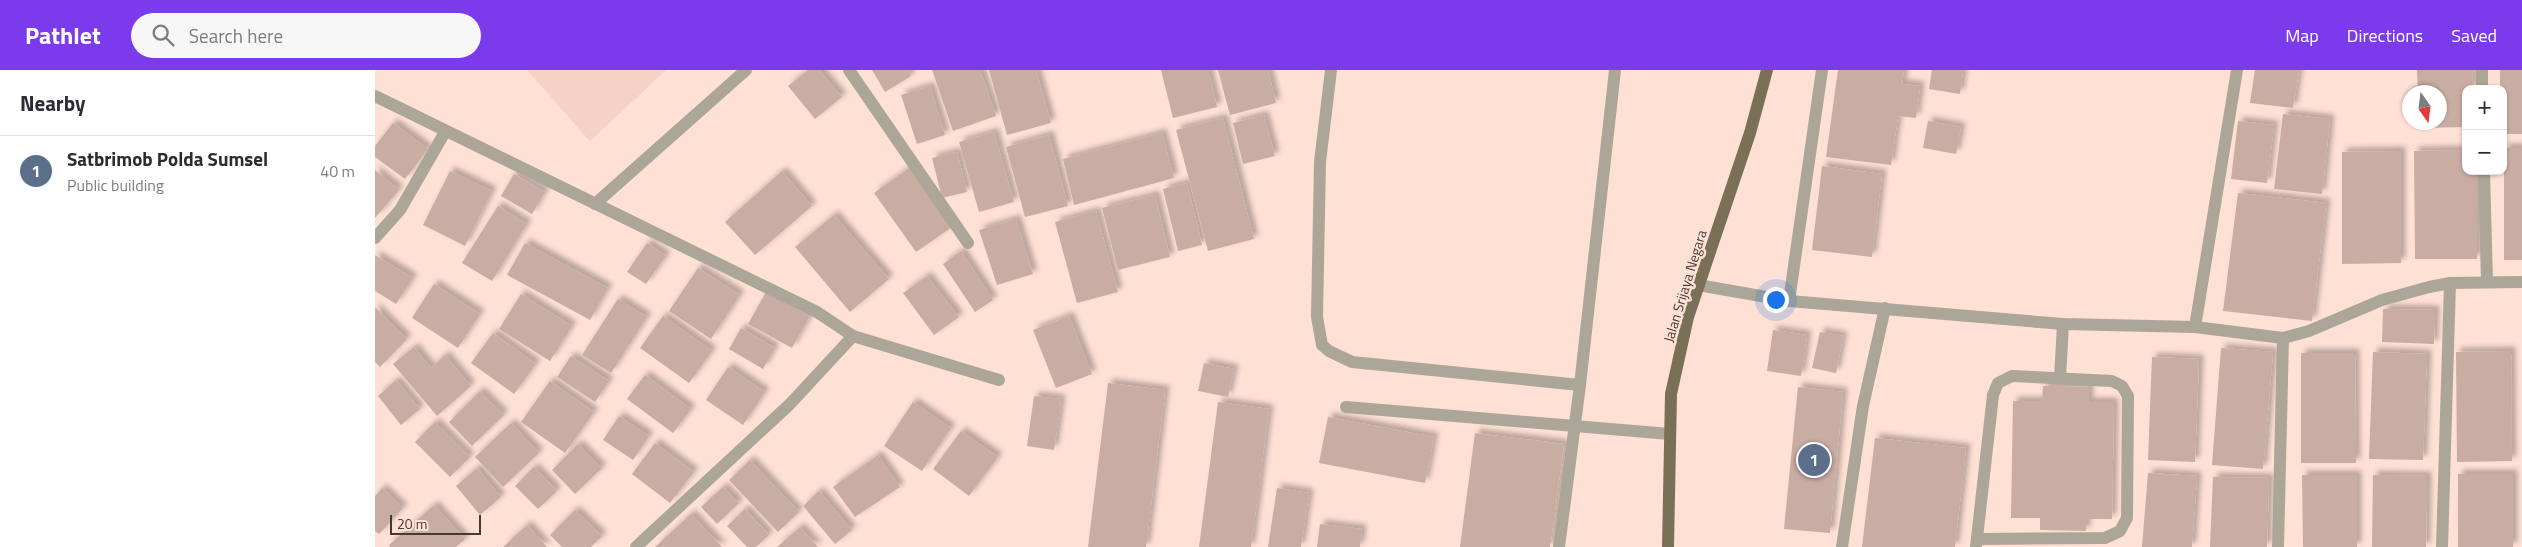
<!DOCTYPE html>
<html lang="en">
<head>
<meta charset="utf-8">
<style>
  :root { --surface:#fff; --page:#f7f7f7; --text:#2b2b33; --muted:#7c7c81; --line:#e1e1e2; --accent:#7c3aed }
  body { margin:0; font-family:"Titillium Web",sans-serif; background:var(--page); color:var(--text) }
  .controls { position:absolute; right:15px; top:15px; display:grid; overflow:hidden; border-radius:10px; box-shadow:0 1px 4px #0004 }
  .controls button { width:45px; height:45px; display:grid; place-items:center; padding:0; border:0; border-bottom:1px solid var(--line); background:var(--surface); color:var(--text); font:25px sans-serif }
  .compass { position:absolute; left:2027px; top:15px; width:45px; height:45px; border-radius:50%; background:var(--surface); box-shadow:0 1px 4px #0004; rotate:166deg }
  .scale { position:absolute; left:15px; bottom:12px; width:91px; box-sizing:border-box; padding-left:5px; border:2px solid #453a35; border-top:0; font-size:14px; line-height:18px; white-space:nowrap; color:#453a35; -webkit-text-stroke:4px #fee0d5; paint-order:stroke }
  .you { position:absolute; left:1400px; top:229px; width:18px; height:18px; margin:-12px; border:4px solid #fff; border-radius:50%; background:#1a73e8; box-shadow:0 0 0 8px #1a73e833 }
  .badge { display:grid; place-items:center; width:32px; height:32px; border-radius:50%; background:var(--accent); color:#fff; font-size:16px; font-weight:700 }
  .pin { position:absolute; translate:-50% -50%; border:2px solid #fff; box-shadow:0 1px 5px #0006 }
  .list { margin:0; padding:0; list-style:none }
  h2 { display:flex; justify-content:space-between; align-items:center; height:65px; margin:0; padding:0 20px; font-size:21px }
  h2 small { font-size:16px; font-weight:400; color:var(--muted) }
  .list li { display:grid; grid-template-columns:32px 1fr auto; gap:15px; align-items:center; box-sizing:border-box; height:70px; padding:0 20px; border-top:1px solid var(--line) }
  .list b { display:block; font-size:19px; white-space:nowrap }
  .list p { margin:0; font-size:16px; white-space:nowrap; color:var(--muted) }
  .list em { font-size:16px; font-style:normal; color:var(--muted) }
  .icon { flex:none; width:28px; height:28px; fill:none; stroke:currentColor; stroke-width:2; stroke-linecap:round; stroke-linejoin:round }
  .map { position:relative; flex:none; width:2147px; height:477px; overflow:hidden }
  header { display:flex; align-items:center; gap:30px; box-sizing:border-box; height:70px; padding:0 25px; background:var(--accent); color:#fff }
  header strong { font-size:24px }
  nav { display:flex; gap:28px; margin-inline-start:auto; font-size:18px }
  .search { width:350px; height:45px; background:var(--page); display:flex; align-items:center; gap:12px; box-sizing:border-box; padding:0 18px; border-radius:28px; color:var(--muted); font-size:19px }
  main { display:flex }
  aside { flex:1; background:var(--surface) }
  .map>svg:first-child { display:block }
</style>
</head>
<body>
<header>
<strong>Pathlet</strong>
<div class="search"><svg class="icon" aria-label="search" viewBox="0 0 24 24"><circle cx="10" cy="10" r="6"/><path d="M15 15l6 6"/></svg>Search here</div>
<nav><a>Map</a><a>Directions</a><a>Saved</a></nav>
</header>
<main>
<aside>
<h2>Nearby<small></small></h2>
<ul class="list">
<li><span class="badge" style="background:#5c6f8a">1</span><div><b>Satbrimob Polda Sumsel</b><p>Public building</p></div><em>40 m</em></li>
</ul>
</aside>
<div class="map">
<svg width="2147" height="477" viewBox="0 0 2147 477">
  <defs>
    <filter id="shadow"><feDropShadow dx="4.5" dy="-4.5" stdDeviation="2.5" flood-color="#0004"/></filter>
  </defs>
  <rect width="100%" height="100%" fill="#fee0d5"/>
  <polygon fill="#f6d2c4" points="152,0 291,0 215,71"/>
  <g fill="#c9ada3" filter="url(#shadow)">
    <polygon points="433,0 444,0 467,27 440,49 413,16"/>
    <polygon points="497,0 533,0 536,6 510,22"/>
    <polygon points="557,0 605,0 621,46 578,61"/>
    <polygon points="614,0 661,0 676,53 632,65"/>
    <polygon points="786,0 833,0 842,37 798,48"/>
    <polygon points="843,0 893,0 901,33 855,45"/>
    <polygon points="1463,0 1529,0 1527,14 1545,16 1541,48 1523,46 1516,95 1451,87"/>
    <polygon points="1557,0 1588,0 1585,24 1554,19"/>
    <polygon points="1880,0 1924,0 1918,38 1875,33"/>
    <polygon points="2042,0 2097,0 2098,19 2091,19 2091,57 2044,58 2044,52 2064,52 2064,22 2043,22"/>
    <polygon points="2125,0 2147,0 2147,64 2128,64 2128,19 2125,19"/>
    <polygon points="555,16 570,65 542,74 526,25"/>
    <polygon points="1908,44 1955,49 1947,124 1899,119"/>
    <polygon points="889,45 900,86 868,94 858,53"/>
    <polygon points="848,48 879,169 833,181 801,60"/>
    <polygon points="1553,51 1586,57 1581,84 1548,78"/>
    <polygon points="1863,51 1899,55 1892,113 1856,109"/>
    <polygon points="18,53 53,79 30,109 0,87 0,76"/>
    <polygon points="619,62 639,132 604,142 584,72"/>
    <polygon points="787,63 799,108 699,135 688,89"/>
    <polygon points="674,65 693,136 650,147 631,77"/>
    <rect x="2129" y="78" width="18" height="112"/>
    <polygon points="2091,80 2091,101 2102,101 2102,189 2040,189 2039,81"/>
    <polygon points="2026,81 2026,193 1967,194 1967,82"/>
    <polygon points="582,82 592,122 567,128 557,88"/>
    <polygon points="1447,96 1507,104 1497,187 1437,180"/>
    <polygon points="534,98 577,157 541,182 499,123"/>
    <polygon points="0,100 24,120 0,148"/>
    <polygon points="75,101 117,121 90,176 48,155"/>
    <polygon points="407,101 437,136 380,185 350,152"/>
    <polygon points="139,104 170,122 157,144 126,126"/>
    <polygon points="812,113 827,175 803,181 788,119"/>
    <polygon points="1863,123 1951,133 1937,251 1848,241"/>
    <polygon points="780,125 795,187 743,200 727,138"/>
    <polygon points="123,136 152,154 117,211 87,193"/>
    <polygon points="721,141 743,222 702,233 680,152"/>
    <polygon points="459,145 514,209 475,242 420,177"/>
    <polygon points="641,149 658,204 622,215 604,160"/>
    <polygon points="150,173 233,218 215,250 132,205"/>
    <polygon points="272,173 291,186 271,214 252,202"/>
    <polygon points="586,181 618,230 600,242 568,194"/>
    <polygon points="0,185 38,208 21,234 0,221"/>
    <polygon points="323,198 365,225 336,269 294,241"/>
    <polygon points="552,206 584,247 559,265 528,223"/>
    <polygon points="59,214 105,244 83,278 37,248"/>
    <polygon points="391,222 435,246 417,278 373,254"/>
    <polygon points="146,224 197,256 175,291 124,259"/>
    <polygon points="243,229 272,247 236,303 207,285"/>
    <polygon points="0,237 32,269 5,297 0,292"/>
    <polygon points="2008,239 2060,240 2059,274 2007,272"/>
    <polygon points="288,246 337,281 314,313 265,278"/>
    <polygon points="694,246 717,304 681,318 658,260"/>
    <polygon points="366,258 400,278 388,299 354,279"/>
    <polygon points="1398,260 1432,265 1426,306 1392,301"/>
    <polygon points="1445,262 1468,266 1461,303 1437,298"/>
    <polygon points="118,263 161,294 139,324 96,293"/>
    <polygon points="39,277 56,298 70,285 96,316 62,346 18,294"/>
    <polygon points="1846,278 1898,282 1888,399 1837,395"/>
    <polygon points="2136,281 2137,391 2082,392 2081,282"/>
    <polygon points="1998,282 2052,284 2048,390 1994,389"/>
    <polygon points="1926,283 1980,283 1981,393 1926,393"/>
    <polygon points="196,286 234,311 220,332 182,307"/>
    <polygon points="1777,287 1824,289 1820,392 1773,390"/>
    <polygon points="829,293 859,299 853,327 823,321"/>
    <polygon points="353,297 390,322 368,355 331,330"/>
    <polygon points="270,305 316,339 298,363 252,329"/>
    <polygon points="21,310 45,339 26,355 3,326"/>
    <polygon points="175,311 219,342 190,383 146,352"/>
    <polygon points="733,313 790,320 771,477 713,477"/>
    <polygon points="1668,316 1714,317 1714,332 1739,332 1737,449 1711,449 1711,461 1665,460 1665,448 1636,448 1638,331 1667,331"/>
    <polygon points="1423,317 1468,322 1455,463 1409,459"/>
    <polygon points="105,321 129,345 97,376 74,352"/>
    <polygon points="659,326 686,329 679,380 652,376"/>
    <polygon points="538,332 576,358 547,401 509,376"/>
    <polygon points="843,332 894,339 876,477 824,477"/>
    <polygon points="244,346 274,366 258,390 228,370"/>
    <polygon points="953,347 1059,367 1050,413 944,393"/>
    <polygon points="60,352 95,387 75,407 40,372"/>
    <polygon points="136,353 164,383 128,417 100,387"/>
    <polygon points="586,361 623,387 594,426 558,399"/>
    <polygon points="1100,363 1189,374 1175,477 1085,477"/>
    <polygon points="1500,368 1591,378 1580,477 1487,477"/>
    <polygon points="280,373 319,402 295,433 257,404"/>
    <polygon points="203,374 227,398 200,424 177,400"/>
    <polygon points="503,385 525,417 480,447 458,417"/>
    <polygon points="375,390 424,442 403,462 354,410"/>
    <polygon points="159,397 182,421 163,439 140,416"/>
    <polygon points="102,398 126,427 105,445 81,416"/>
    <polygon points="1773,403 1822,406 1817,477 1767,477"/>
    <rect x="2083" y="404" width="55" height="73"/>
    <polygon points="1927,405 1982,405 1982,477 1928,477"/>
    <polygon points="1998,405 2052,406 2051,477 1997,477"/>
    <polygon points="1838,407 1894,408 1892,477 1835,477"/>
    <polygon points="348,417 364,433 342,454 326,437"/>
    <polygon points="7,418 28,438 4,464 0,461 0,426"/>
    <polygon points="902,418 934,423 926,477 893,477"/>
    <polygon points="444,421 477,460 460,474 428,436"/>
    <polygon points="59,435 90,469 81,477 15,477 14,475"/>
    <polygon points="370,439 394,465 381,477 372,477 352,456"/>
    <polygon points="200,440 227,466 216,477 187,477 175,465"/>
    <polygon points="316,444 347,477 280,477"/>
    <polygon points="945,454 987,459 985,477 942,477"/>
    <polygon points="152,455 172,477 128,477"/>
    <polygon points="425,457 443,477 402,477"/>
  </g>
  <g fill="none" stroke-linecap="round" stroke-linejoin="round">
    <g stroke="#aba698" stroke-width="12">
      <polyline points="474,0 593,173"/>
      <polyline points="956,0 945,92 942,247 947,275 954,281 977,292 1205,315"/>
      <polyline points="2107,0 2107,19"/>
      <polyline points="0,26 442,242 478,266 415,334 261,477"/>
      <polyline points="2109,101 2112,211"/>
      <polyline points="220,134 371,0"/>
      <polyline points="0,168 25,140 70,62"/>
      <polyline points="1323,215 1414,231 1688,254 1820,257 1908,268 1934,261 2007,230 2054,217 2075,213 2147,212"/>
      <polyline points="1414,231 1447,0"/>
      <polyline points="1820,257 1862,0"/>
      <polyline points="478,266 624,310"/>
      <polyline points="1685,308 1688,254"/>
      <polyline points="971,337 1295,364"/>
      <polyline points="1184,477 1205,315 1240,0"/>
      <polyline points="1467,477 1488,336 1510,238"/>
      <polyline points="1601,477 1618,325 1623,313 1637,306 1737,311 1747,316 1753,326 1752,448 1745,461 1730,468 1602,469"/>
      <polyline points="1903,477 1908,268"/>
      <polyline points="2067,477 2075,213"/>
    </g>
    <polyline stroke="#797057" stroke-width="12" points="1293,477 1296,324 1313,247 1375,63 1392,0"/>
  </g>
  <g text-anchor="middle" stroke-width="5" stroke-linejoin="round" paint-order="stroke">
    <g font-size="14" fill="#453a35" stroke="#fee0d5">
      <text transform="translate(1310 216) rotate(-73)" y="5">Jalan Srijaya Negara</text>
    </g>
  </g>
</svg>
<div class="controls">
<button>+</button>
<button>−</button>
</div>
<svg class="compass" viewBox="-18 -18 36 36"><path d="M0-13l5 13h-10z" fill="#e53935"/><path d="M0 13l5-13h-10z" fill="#7c7c81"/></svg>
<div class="scale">20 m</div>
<div class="you"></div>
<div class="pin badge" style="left:1439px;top:390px;background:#5c6f8a">1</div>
</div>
</main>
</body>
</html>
